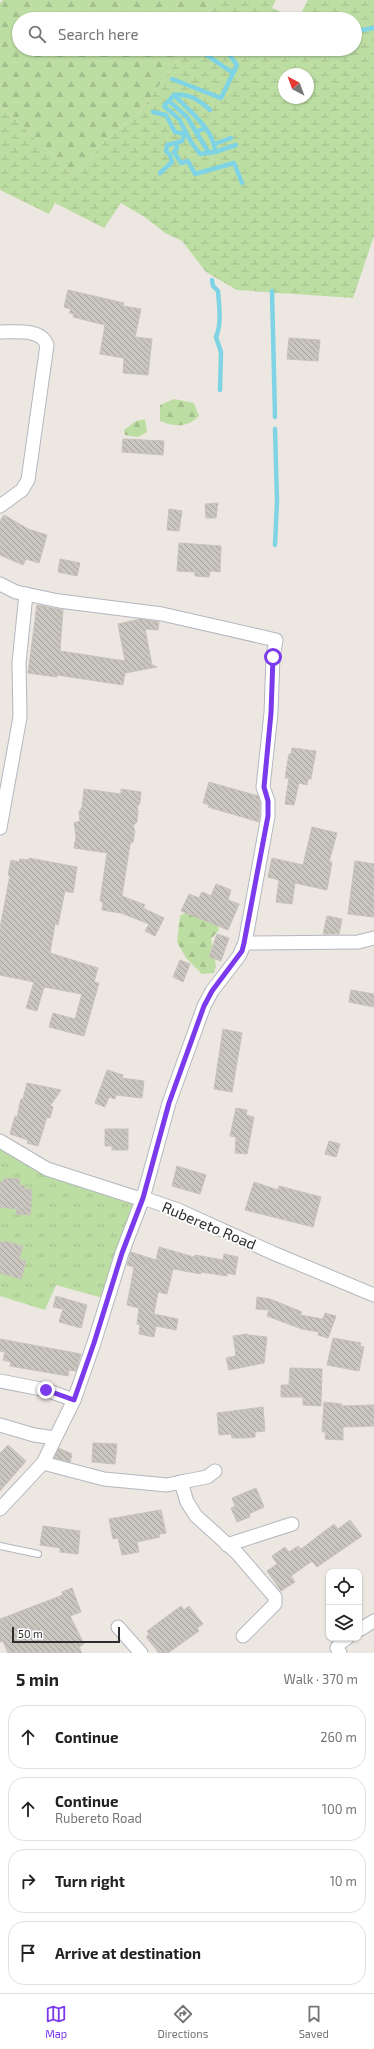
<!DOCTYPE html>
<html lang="en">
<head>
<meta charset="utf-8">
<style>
  :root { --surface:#fff; --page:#f6f6f6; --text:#222; --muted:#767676; --line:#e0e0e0; --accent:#7c3aed }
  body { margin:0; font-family:"Exo 2",sans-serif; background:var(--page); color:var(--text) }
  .controls { position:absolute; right:12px; bottom:12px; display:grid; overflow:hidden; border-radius:8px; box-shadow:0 1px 3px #0004 }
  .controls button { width:36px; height:36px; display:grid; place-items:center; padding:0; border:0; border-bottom:1px solid var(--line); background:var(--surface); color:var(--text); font:20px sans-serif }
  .compass { position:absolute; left:278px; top:68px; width:36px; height:36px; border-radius:50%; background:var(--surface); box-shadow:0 1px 3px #0004; rotate:319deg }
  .scale { position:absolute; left:12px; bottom:10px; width:108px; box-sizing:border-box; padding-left:4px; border:2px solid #2d2d2d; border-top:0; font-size:11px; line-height:14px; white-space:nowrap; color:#2d2d2d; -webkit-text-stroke:3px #fff; paint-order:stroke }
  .stop { position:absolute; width:12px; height:12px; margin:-9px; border:3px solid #7c3aed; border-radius:50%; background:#fff }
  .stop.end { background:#7c3aed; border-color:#fff; box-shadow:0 1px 4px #0008 }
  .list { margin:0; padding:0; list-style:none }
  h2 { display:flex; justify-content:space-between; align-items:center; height:52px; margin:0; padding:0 16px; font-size:17px }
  h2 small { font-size:13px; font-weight:400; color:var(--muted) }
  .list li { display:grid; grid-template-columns:26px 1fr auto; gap:12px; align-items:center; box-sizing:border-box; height:64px; margin:0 8px 8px; padding:0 8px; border:1px solid var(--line); border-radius:16px }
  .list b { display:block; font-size:15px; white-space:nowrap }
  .list p { margin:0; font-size:13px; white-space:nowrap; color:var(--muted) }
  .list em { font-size:13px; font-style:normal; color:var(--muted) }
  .icon { flex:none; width:22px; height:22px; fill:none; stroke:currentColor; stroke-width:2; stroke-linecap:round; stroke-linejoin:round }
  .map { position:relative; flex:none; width:374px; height:1653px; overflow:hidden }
  .search { position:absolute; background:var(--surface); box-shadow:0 1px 3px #0004; left:12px; right:12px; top:12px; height:44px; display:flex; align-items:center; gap:10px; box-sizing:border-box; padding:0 14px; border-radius:22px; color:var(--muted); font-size:15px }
  .sheet { height:340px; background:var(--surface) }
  nav { display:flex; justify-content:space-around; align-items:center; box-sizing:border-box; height:56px; border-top:1px solid var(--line); background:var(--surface); font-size:11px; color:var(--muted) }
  nav a { display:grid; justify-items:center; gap:2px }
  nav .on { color:var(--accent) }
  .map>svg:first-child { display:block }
</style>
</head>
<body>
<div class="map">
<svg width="374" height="1653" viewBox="0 0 374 1653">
  <defs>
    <pattern id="grass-tufts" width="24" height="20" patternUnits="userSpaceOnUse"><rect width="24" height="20" fill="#bddea3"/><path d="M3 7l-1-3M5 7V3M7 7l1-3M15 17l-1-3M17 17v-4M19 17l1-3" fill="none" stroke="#a3bf8d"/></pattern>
    <pattern id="forest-firs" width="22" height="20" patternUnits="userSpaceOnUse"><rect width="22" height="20" fill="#bddea3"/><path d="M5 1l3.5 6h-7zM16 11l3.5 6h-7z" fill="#a3bf8d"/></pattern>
    <pattern id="wetland-marsh" width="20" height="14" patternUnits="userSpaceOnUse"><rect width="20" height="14" fill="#bddea3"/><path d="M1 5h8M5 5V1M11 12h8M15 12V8" fill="none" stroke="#a3bf8d"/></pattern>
    <pattern id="building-back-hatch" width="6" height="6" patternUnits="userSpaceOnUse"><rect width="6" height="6" fill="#c9c5bf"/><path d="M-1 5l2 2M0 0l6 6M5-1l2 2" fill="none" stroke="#a4a09c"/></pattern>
  </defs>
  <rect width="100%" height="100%" fill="#ede7e1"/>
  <polygon fill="url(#grass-tufts)" points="0,1143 128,1199 134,1208 103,1298 56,1285 45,1310 0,1296"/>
  <g fill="url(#forest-firs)">
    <polygon points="3,0 215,0 206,19 19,19 19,49 185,49 140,112 105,140 75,177 0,105 0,3"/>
    <path d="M174,399L194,403L199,416C186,428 175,427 160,421V405Z"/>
    <polygon points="145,419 147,432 138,437 125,435 124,430 136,421"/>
    <polygon points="188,911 216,918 219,930 211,939 216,966 214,973 202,974 186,958 177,942 180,916"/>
  </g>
  <path fill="url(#wetland-marsh)" fill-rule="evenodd" d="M215,0H276L272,8L298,19L308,0H374V236L353,298L237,290L206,272L182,241L165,233L146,218L121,203L104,228L55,203L49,214L0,190V105L75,177L105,140L140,112L185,49H355V19H206ZM284,74H308V98H284Z"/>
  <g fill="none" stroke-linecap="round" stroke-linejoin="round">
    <g stroke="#7ed4e5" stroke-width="4.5">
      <polyline points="355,31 374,28"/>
      <polyline points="205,54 233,73"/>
      <polyline points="172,79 221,98 237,65 225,49"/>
      <path d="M174,95C189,93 199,100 210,110"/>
      <polyline points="169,101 187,117 196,132 205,128"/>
      <polyline points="153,112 166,115 175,132 186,134"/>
      <polyline points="196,132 209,153"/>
      <polyline points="184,135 182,141 176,143 177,148 174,152 181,163 188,161 195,174 234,163 242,183"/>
      <polyline points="215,144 231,138"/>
      <path d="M215,152C215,130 188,110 174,95L164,106L179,119L191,142L200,154L215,152L236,145"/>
      <polyline points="160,173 172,162 170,155 166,151 167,145 176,143"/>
      <path d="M212,280L213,286L218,291C219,306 222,323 216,337L221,352L220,390"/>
      <polyline points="272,291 275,417"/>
      <polyline points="275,429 277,501 275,545"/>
    </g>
  </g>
  <g fill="url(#building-back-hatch)" stroke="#c9c2bb">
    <polygon points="68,290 124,303 123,306 141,309 135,337 152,339 148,375 123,373 124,358 100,354 105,325 73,317 74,314 69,313 71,309 64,307"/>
    <polygon points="289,338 320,340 318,361 287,359"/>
    <polygon points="123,439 164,441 163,455 122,452"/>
    <polygon points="218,503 216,518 206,518 205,504"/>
    <polygon points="169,509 182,511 179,531 167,530"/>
    <polygon points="4,515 28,529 47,535 39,563 26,559 23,565 0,555 0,521"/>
    <polygon points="179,543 221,546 220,572 210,571 209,577 195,576 195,572 177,571"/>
    <polygon points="60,559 80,563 77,576 58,572"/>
    <polygon points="37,605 63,610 60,651 125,661 118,624 140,619 159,622 158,630 145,629 152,665 157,667 125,673 123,685 57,675 57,677 28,673"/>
    <polygon points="292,748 316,751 311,779 308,779 307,785 299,783 294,805 285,804 289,778 285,778 289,754 291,754"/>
    <polygon points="209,782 258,796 260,802 259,822 208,807 209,805 203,803"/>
    <polygon points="84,789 121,794 121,789 141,792 140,803 137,807 138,811 137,822 133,826 135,831 133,842 130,844 122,896 145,905 143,908 164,918 155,936 145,931 149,924 121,913 102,910 103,902 100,901 107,853 74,848 76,837 74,823 80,821 79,812 82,807"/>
    <polygon points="312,827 337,833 329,862 332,862 327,890 295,883 292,904 276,902 279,880 268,877 272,858 303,865"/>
    <polygon points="29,858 77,867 73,893 65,891 58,925 55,924 50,953 98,968 94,982 99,983 84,1036 49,1027 53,1013 75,1019 82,994 44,987 37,1011 26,1008 34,982 0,975 0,928 10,875 8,875 11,860 19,862 20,859 29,860"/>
    <polygon points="355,861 374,864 374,917 348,914"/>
    <polygon points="216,884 231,890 228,900 239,904 228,930 181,911 189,894 199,898 202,892 211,896"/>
    <polygon points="327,916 342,919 339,934 323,934"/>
    <polygon points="217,934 229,938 221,961 209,957"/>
    <polygon points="180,960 190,964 183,982 173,977"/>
    <polygon points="351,990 374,994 374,1007 349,1002"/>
    <polygon points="223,1029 242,1033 232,1092 214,1089"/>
    <polygon points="107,1070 123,1075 122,1078 144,1081 142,1098 116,1095 115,1099 109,1097 105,1107 95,1103"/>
    <polygon points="27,1083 61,1090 50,1106 53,1107 50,1118 47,1117 38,1146 27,1143 28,1140 10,1134 15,1116 17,1117 21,1099 23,1099"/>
    <polygon points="236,1108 247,1110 246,1115 254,1117 247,1154 235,1153 236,1137 230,1136"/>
    <polygon points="105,1129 128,1129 128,1150 112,1150 112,1146 105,1146"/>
    <polygon points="329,1141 340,1144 336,1157 325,1154"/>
    <polygon points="177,1166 206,1175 200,1194 172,1186"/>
    <polygon points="4,1178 20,1179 19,1185 25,1186 24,1189 32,1189 30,1215 16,1214 17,1209 0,1207 0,1182 3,1182"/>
    <polygon points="254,1182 278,1190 279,1186 321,1197 313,1227 245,1210"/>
    <polygon points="4,1241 23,1246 19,1259 26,1261 21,1279 0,1273 0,1242 4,1243"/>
    <polygon points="159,1247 194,1257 195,1255 223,1260 224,1254 238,1257 235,1275 227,1273 227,1276 201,1272 201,1274 173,1269 167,1294 158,1292 154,1314 178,1319 176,1330 156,1326 154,1337 139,1334 140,1325 137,1324 139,1308 127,1305 134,1267 127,1265 131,1252 156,1260"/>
    <polygon points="56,1296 87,1305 81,1328 59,1322 63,1309 53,1307"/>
    <polygon points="257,1297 270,1299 302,1312 300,1315 323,1319 325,1313 336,1316 328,1338 318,1335 319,1332 302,1329 267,1316 269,1310 256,1309"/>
    <polygon points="248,1334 248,1335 267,1337 264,1363 229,1370 226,1358 236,1356 233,1336"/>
    <polygon points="333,1338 361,1343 360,1346 364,1347 359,1371 327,1365"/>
    <polygon points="0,1339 81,1354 76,1371 69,1370 68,1376 10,1366 11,1362 3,1360 5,1352 0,1351"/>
    <polygon points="290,1368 322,1369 321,1406 303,1405 303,1397 281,1397 281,1385 289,1385"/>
    <polygon points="324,1402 342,1404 342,1406 374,1405 374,1426 343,1427 343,1440 325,1439 326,1432 322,1432"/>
    <polygon points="263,1407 265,1431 255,1432 255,1437 244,1438 232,1438 231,1434 219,1435 217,1413"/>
    <polygon points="93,1443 117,1444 115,1464 92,1462"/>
    <polygon points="8,1445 26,1461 0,1491 0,1453"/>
    <polygon points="59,1448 72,1454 70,1462 54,1458"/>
    <polygon points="256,1488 264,1507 249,1514 250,1517 237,1522 231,1508 235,1506 232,1498"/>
    <polygon points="161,1510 166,1533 159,1534 160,1537 137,1542 139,1552 122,1555 118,1538 113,1539 109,1519"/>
    <polygon points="350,1520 362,1536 317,1567 312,1561 291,1576 295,1582 281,1591 267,1571 277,1564 272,1556 285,1547 289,1552 298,1546 301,1549 334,1524 338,1529"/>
    <polygon points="43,1526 80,1531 78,1554 60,1552 60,1548 40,1545"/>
    <polygon points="72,1588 81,1612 70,1616 84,1644 79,1647 82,1653 8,1653 3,1641 0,1642 0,1619 63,1595 62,1592"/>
    <polygon points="181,1606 184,1610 189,1606 203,1624 197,1628 199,1631 168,1653 159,1653 146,1637 149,1634 147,1631"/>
  </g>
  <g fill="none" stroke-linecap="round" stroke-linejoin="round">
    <defs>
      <polyline id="service" points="0,1546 38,1554"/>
      <g id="minor">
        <path d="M0,332C15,332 41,328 47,345L28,480L22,490L0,506"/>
        <polyline points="0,584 16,592 59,601 162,614 276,640 273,657 271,713 263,787 268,801 268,816 245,943 239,956 212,991 204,1006 169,1103 143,1198 134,1197 47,1169 0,1141"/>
        <polyline points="0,828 20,717 19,663 26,594"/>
        <polyline points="245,943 358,942 374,938"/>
        <polyline points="0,1381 46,1390 74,1400"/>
        <polyline points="0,1425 34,1435 55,1438"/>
        <polyline points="43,1463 104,1479 167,1485 181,1482 187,1502 196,1516 237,1553 275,1597 275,1604 243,1636"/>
        <polyline points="181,1482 207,1477 215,1471"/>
        <polyline points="0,1509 43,1463 74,1400 94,1343 122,1253 143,1198 178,1210 273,1253 374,1295"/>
        <polyline points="227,1545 292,1524"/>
        <polyline points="118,1627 141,1653"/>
        <polyline points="359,1630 374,1621"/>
        <polyline points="340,1653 337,1648 341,1642 347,1638"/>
      </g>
    </defs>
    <use href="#service" stroke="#b4b7bf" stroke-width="8"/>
    <use href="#minor" stroke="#b4b7bf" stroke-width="15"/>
    <use href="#service" stroke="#fff" stroke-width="6"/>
    <use href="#minor" stroke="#fff" stroke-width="13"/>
  </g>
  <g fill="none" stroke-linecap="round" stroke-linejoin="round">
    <polyline stroke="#7c3aed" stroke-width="5" points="46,1390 74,1400 94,1343 122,1253 143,1198 169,1103 204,1006 212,991 242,951 244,943 268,816 268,801 264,787 271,713 273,657"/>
  </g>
  <g text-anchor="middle" stroke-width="3.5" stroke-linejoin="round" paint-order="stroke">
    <g font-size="15" fill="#2d2d2d" stroke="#fff">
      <text transform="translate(209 1226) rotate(23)" y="5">Rubereto Road</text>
    </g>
  </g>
</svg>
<div class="controls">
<button><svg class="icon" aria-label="locate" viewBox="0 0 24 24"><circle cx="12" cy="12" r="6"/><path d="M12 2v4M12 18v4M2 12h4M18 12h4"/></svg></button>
<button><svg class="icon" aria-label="layers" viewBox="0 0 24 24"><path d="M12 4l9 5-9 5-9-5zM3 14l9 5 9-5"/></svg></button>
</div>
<svg class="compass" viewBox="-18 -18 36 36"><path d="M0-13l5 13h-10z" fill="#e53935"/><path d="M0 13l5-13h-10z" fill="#767676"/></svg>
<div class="scale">50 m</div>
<div class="stop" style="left:273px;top:657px"></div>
<div class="stop end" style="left:46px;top:1390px"></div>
<div class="search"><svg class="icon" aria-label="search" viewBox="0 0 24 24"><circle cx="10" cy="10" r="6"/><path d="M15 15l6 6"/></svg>Search here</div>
</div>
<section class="sheet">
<h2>5 min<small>Walk · 370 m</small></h2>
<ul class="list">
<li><svg class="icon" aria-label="ahead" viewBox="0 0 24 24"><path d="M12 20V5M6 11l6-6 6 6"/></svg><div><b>Continue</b></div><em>260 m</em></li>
<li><svg class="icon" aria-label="ahead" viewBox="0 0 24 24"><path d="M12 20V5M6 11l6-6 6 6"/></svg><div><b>Continue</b><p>Rubereto Road</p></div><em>100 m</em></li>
<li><svg class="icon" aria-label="right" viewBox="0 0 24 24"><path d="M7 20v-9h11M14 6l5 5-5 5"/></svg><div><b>Turn right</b></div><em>10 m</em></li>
<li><svg class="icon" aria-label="arrive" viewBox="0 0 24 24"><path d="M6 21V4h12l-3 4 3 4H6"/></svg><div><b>Arrive at destination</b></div></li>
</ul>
</section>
<nav>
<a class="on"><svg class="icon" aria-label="map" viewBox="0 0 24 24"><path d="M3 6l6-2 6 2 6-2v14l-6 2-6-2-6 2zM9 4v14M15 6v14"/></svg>Map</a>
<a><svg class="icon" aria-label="directions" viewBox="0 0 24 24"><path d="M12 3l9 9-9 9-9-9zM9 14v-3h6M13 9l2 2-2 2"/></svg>Directions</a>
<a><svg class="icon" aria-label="saved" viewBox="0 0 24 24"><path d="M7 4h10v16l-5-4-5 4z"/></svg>Saved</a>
</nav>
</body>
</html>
